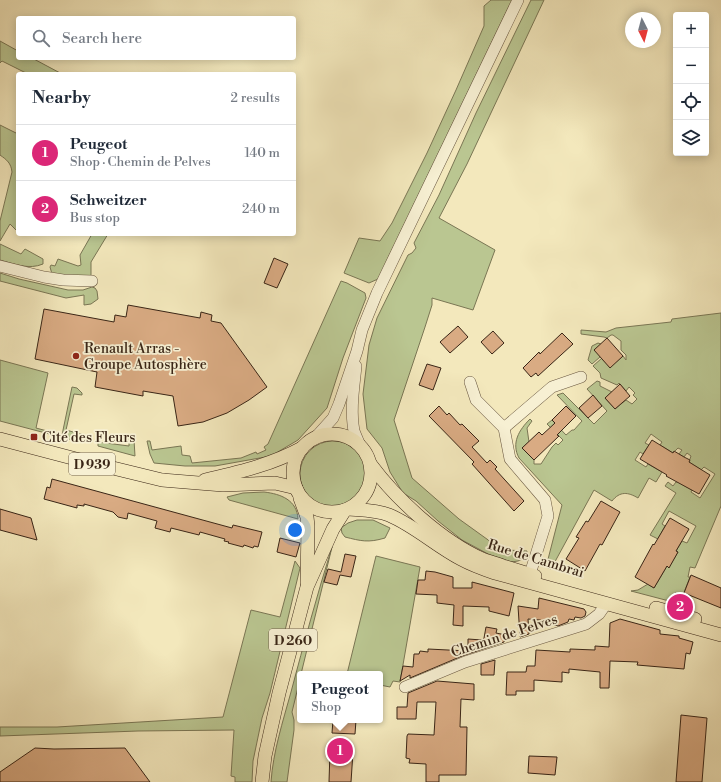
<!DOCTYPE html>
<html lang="en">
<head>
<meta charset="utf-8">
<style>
  :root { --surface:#fff; --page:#f6f6f7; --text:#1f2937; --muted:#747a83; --line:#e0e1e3; --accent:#db2777 }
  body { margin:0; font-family:"Libre Bodoni",serif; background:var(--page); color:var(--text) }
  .controls { position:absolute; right:12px; top:12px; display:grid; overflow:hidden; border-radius:4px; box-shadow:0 2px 10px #0003 }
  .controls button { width:36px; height:36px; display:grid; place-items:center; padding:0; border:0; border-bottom:1px solid var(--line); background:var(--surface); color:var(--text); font:20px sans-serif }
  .compass { position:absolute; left:625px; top:12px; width:36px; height:36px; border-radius:50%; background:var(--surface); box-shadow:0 2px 10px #0003; rotate:174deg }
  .you { position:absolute; left:295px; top:530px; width:14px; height:14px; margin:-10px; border:3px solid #fff; border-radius:50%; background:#1a73e8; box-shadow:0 0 0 6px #1a73e833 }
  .badge { display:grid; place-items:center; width:26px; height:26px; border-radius:50%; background:var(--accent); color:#fff; font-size:13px; font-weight:700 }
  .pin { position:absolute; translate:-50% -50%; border:2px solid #fff; box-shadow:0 1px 4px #0006 }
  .popup { position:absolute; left:297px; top:671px; width:86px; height:52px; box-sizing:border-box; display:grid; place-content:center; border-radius:4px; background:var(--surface); filter:drop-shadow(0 1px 3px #0005); font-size:13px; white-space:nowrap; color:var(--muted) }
  .popup b { font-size:15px; color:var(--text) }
  .popup::after { content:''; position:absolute; left:50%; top:100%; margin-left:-8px; border:8px solid transparent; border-top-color:var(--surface) }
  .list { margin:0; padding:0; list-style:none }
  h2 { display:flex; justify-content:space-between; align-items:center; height:52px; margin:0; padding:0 16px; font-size:17px }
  h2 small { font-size:13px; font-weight:400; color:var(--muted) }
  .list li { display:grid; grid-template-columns:26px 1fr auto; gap:12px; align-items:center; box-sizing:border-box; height:56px; padding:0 16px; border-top:1px solid var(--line) }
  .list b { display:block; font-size:15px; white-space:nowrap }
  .list p { margin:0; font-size:13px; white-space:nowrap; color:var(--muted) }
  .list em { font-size:13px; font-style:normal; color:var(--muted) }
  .icon { flex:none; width:22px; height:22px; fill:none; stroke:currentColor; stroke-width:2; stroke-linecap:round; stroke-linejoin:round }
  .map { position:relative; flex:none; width:721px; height:782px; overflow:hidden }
  .search { position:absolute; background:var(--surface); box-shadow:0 2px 10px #0003; left:16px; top:16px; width:280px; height:44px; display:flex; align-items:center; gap:10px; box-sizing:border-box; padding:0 14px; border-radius:4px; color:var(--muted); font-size:15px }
  .panel { position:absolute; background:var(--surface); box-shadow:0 2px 10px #0003; left:16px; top:72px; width:280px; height:164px; border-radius:4px }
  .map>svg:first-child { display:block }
</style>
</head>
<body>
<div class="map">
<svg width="721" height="782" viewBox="0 0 721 782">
  <rect width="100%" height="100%" fill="#f3e8bc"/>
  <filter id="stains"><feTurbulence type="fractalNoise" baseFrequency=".005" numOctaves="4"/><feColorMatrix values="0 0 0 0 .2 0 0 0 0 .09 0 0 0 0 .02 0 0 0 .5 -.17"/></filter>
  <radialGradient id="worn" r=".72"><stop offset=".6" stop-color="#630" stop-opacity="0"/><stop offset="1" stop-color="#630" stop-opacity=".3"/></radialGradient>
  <g fill="#bac691" stroke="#7a7654">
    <polygon points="491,0 512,0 378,279 369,283 344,273 359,238 380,241 392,223 427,153 456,90 484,26 484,6"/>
    <polygon points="531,0 544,0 467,164 439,218 495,250 473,310 432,298 432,305 425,327 394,420 412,478 459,519 491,542 506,550 527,551 525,558 518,561 511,562 490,555 462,540 438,521 416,501 403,493 390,472 382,448 367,429 363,394 369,345 377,318 408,255 412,253 416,248 414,243 439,195 476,113"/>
    <polygon points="0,41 18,51 18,58 32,58 62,74 28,74 2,61 0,63"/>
    <path d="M0,125L18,134V229L17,231L10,224L0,241V221L12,172C11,163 7,160 0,155Z"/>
    <polygon points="92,234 108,234 91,262 91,276 67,276 52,274 50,267 51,265 55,266 58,259 78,266 81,265 80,255"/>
    <path d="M0,244L21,254L25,249L43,259V264C29,270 14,264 0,260Z"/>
    <polygon points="0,273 19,279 68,290 83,290 92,287 95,288 97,291 98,299 91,304 84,305 84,295 66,298 0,281"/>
    <polygon points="341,281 347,283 365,293 366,298 343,358 327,408 298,440 271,456 215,466 185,466 154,463 150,454 147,441 150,441 152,450 181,446 182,455 190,456 192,463 241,458 256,452 257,454 266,450 264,447 268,444"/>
    <path d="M721,313V506L695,568L690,567L688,577H690L683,595L675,593L673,602L631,591L638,590L648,584L654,588L667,566L669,567L678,552L676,551L682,541L687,543L696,526L669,511L662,524L665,526L658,539L650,535L676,493L665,486L668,482L673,486L676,482H678L692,490L691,492L700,498L715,474L704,467L701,470L689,462L691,456L687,453L684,457L679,454L682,450L678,448L673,453L660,445L662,442L651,434L645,443L649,445L643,454L640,452L635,460L646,467L648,464L662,472L656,482L649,478L638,498C628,492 620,491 612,501L594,490L551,569L546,567L562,505L519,458C511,443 519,430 530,419L532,421L527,428L529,442L522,448L534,460V464H541L552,447L556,443L558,445L563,440L547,424L552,420L566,435L572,430H574L582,421L557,395L563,393L594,424L607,411L587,389L597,381L600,382V386L612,392L605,398L615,409L626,400L632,404L637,399L633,395L635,393L629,387L626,391L619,383L617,385L601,378L600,373L593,366L602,358L610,367L623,356L626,360V355L621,350V341L613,335H611L607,338L604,337L581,334V330L606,332L616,328L671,322L672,319Z"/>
    <polygon points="598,343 601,344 600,357 592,364 588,360 592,346"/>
    <polygon points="0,360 48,373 36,428 62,435 72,387 77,388 82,393 82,395 74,394 66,430 84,435 86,439 77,438 76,441 0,421"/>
    <polygon points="129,438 134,440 135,456 98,446 98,442 129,446"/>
    <circle cx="333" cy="474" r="33"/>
    <path d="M264,492C281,494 297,500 298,519L229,500L227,497L243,493Z"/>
    <path d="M357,520H373L390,528L385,538C368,543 361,541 345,537L342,533L341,528L348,523Z"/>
    <path d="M332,547L301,674H300V679L292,712L294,720V730L287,782H271C273,752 283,721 291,692C304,643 317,595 332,547Z"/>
    <polygon points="376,556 420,567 400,682 393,681 390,687 380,685 380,674 347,674"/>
    <polygon points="295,561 300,568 270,693 262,718 253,761 252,782 235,782 235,777 231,776 234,730 138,731 0,736 0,727 57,727 223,717 251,610 280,617"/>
  </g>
  <g fill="#d9ab83" stroke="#392516">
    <polygon points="274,258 288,264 277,288 264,283"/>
    <polygon points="128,305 200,318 201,312 212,315 211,321 221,323 267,387 249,400 227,413 203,422 178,426 173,396 143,391 143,396 95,387 97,372 35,359 44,309 114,322 115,315 126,317"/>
    <polygon points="458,326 468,337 450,353 440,342"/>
    <polygon points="493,331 504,343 492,354 481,342"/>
    <polygon points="562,333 573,344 538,376 536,373 531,377 523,368 539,352 540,354"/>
    <polygon points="607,338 623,356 610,368 594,350"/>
    <polygon points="427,364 441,368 433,390 419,385"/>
    <polygon points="620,384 630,396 615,409 605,398"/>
    <polygon points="593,395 602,406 588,418 579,408"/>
    <polygon points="439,406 447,415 449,413 460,425 462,424 479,441 472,447 487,463 490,460 497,467 495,469 524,501 514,511 472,464 474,462 429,416"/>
    <polygon points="566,406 576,416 557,435 559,436 534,460 522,448 539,432 542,435 555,423 552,420"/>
    <polygon points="652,440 673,453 674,451 684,457 690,460 689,462 710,475 699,494 666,476 667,475 640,459"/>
    <polygon points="52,479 232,528 233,525 262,532 258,547 254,546 253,548 244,545 243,547 228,543 229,542 224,541 225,539 200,532 199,535 171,528 170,532 155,528 157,521 128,513 127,519 118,517 113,512 84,504 84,506 77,505 77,508 44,499 47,487 50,488"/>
    <polygon points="601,501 620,512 602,545 600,544 585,571 566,559 579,538 576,537 586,521 588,522"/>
    <polygon points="0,509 31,518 37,540 0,530"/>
    <polygon points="670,518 689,529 676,551 678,552 669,568 667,566 654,588 635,577 653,544 654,545"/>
    <polygon points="280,538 300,543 296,557 277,552"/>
    <polygon points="345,554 356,556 351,577 340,575 337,585 324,582 328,569 341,572"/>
    <polygon points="426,571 435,572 453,577 453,588 472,588 472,582 514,593 509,616 489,611 489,607 463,606 463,626 453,625 454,605 437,603 437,595 416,594 418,580 425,580"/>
    <polygon points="691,575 721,588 721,608 684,593"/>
    <polygon points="675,593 688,597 685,605 673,602"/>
    <polygon points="539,598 584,609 586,612 585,616 581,618 575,617 574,620 569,619 568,622 558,626 540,620 528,619 529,634 520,637 518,606 538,609"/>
    <polygon points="620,619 660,630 660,634 679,636 679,638 693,642 690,654 686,653 684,669 637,665 638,662 610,661 609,688 600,688 600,672 569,669 569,673 562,672 562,682 534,680 534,691 516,691 516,695 506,695 507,672 526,672 527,666 535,666 536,650 570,652 570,649 595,650 595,646 609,647 610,623"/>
    <polygon points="486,627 497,629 496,633 506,635 504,642 462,656 410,678 410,675 400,681 403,666 413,667 414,654 419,654 420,651 428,652 428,649 468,651 468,639 482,640 484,638"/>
    <polygon points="495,660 494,675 481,675 481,664"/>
    <polygon points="437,681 474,684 474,700 461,699 460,727 467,727 466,775 439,775 439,782 426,782 426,764 409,763 410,759 406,758 407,736 408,734 434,735 436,702 417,702 416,719 397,719 397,707 407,707 408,693"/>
    <polygon points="681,715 707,718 702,782 676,782"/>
    <polygon points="333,720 356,720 355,734 332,733"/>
    <polygon points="35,748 54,749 125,748 150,782 0,782 0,772"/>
    <polygon points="330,751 353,752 351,782 329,782"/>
    <polygon points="529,756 557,757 555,775 528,773"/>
  </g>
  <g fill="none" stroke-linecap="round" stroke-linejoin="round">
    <defs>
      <g id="minor">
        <polyline points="0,266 44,277 63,280 92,281"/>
        <path d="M356,366C354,387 350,410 354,431C356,436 358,441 360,445"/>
        <polyline points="470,382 476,400 504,428 510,459 545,500 548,516 530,574"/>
        <polyline points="504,428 552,387 581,377"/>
        <polyline points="315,438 333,418 339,404 357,351 362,330 377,293 518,0"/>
        <polyline points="405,687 465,662 586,624 599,614 606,604"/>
      </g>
      <g id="major">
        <circle cx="332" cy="473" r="39"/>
        <polyline points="0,439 76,459 162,480 223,485 275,483 296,488"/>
        <path d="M371,465C397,500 442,541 482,559C489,562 496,563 503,566C514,569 524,573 535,576"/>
        <path d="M205,480C239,472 271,465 302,448"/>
        <polyline points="300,498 307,517 308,526 307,583"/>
        <path d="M349,509C362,510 377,510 389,515C415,526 436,546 461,559C472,565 483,569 495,573L721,635"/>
        <polyline points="656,608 695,619"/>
        <polyline points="262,782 265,756 279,693 307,587 333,529 345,510"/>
      </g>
    </defs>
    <use href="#minor" stroke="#685640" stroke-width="12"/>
    <use href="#major" stroke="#392516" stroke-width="14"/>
    <use href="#minor" stroke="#f7f0d3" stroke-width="11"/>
    <use href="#major" stroke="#f3e8bc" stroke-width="13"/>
  </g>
  <g fill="#8f2418" stroke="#f7f0d3" stroke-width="1.5">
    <circle cx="76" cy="356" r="4"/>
    <rect x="30" y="433" width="8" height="8" rx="2"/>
  </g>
  <g text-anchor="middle" stroke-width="3.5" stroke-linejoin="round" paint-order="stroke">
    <g fill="#f7f0d3" stroke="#72624f" stroke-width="1">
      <rect x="69" y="453" width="46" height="22" rx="3"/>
      <rect x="269" y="629" width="48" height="22" rx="3"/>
    </g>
    <g font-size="13" font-weight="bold" fill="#392516">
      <text x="92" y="469">D 939</text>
      <text x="293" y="645">D 260</text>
    </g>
    <g font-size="14" fill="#392516" stroke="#f7f0d3" text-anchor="start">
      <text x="84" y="353">Renault Arras -<tspan x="84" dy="16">Groupe Autosphère</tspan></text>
      <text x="42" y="442">Cité des Fleurs</text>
    </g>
    <g font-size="14" fill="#392516" stroke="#f7f0d3">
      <text transform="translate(536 558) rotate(17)" y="5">Rue de Cambrai</text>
      <text transform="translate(504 635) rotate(-18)" y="5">Chemin de Pelves</text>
    </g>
  </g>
  <rect width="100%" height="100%" filter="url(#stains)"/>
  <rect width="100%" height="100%" fill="url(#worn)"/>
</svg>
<div class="controls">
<button>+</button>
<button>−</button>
<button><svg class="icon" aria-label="locate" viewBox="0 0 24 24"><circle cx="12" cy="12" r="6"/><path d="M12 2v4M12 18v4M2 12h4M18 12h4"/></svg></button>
<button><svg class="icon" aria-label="layers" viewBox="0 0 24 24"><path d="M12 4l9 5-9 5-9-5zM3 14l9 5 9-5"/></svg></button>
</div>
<svg class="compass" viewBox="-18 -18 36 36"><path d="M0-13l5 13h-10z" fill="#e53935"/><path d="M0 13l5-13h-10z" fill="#747a83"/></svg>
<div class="you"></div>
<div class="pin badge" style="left:340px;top:751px">1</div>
<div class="popup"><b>Peugeot</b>Shop</div>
<div class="pin badge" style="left:680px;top:607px">2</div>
<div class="search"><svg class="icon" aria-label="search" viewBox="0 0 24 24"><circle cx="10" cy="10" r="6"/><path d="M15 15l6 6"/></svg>Search here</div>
<section class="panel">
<h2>Nearby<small>2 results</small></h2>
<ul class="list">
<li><span class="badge">1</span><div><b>Peugeot</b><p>Shop · Chemin de Pelves</p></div><em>140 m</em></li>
<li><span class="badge">2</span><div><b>Schweitzer</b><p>Bus stop</p></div><em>240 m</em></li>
</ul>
</section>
</div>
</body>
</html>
